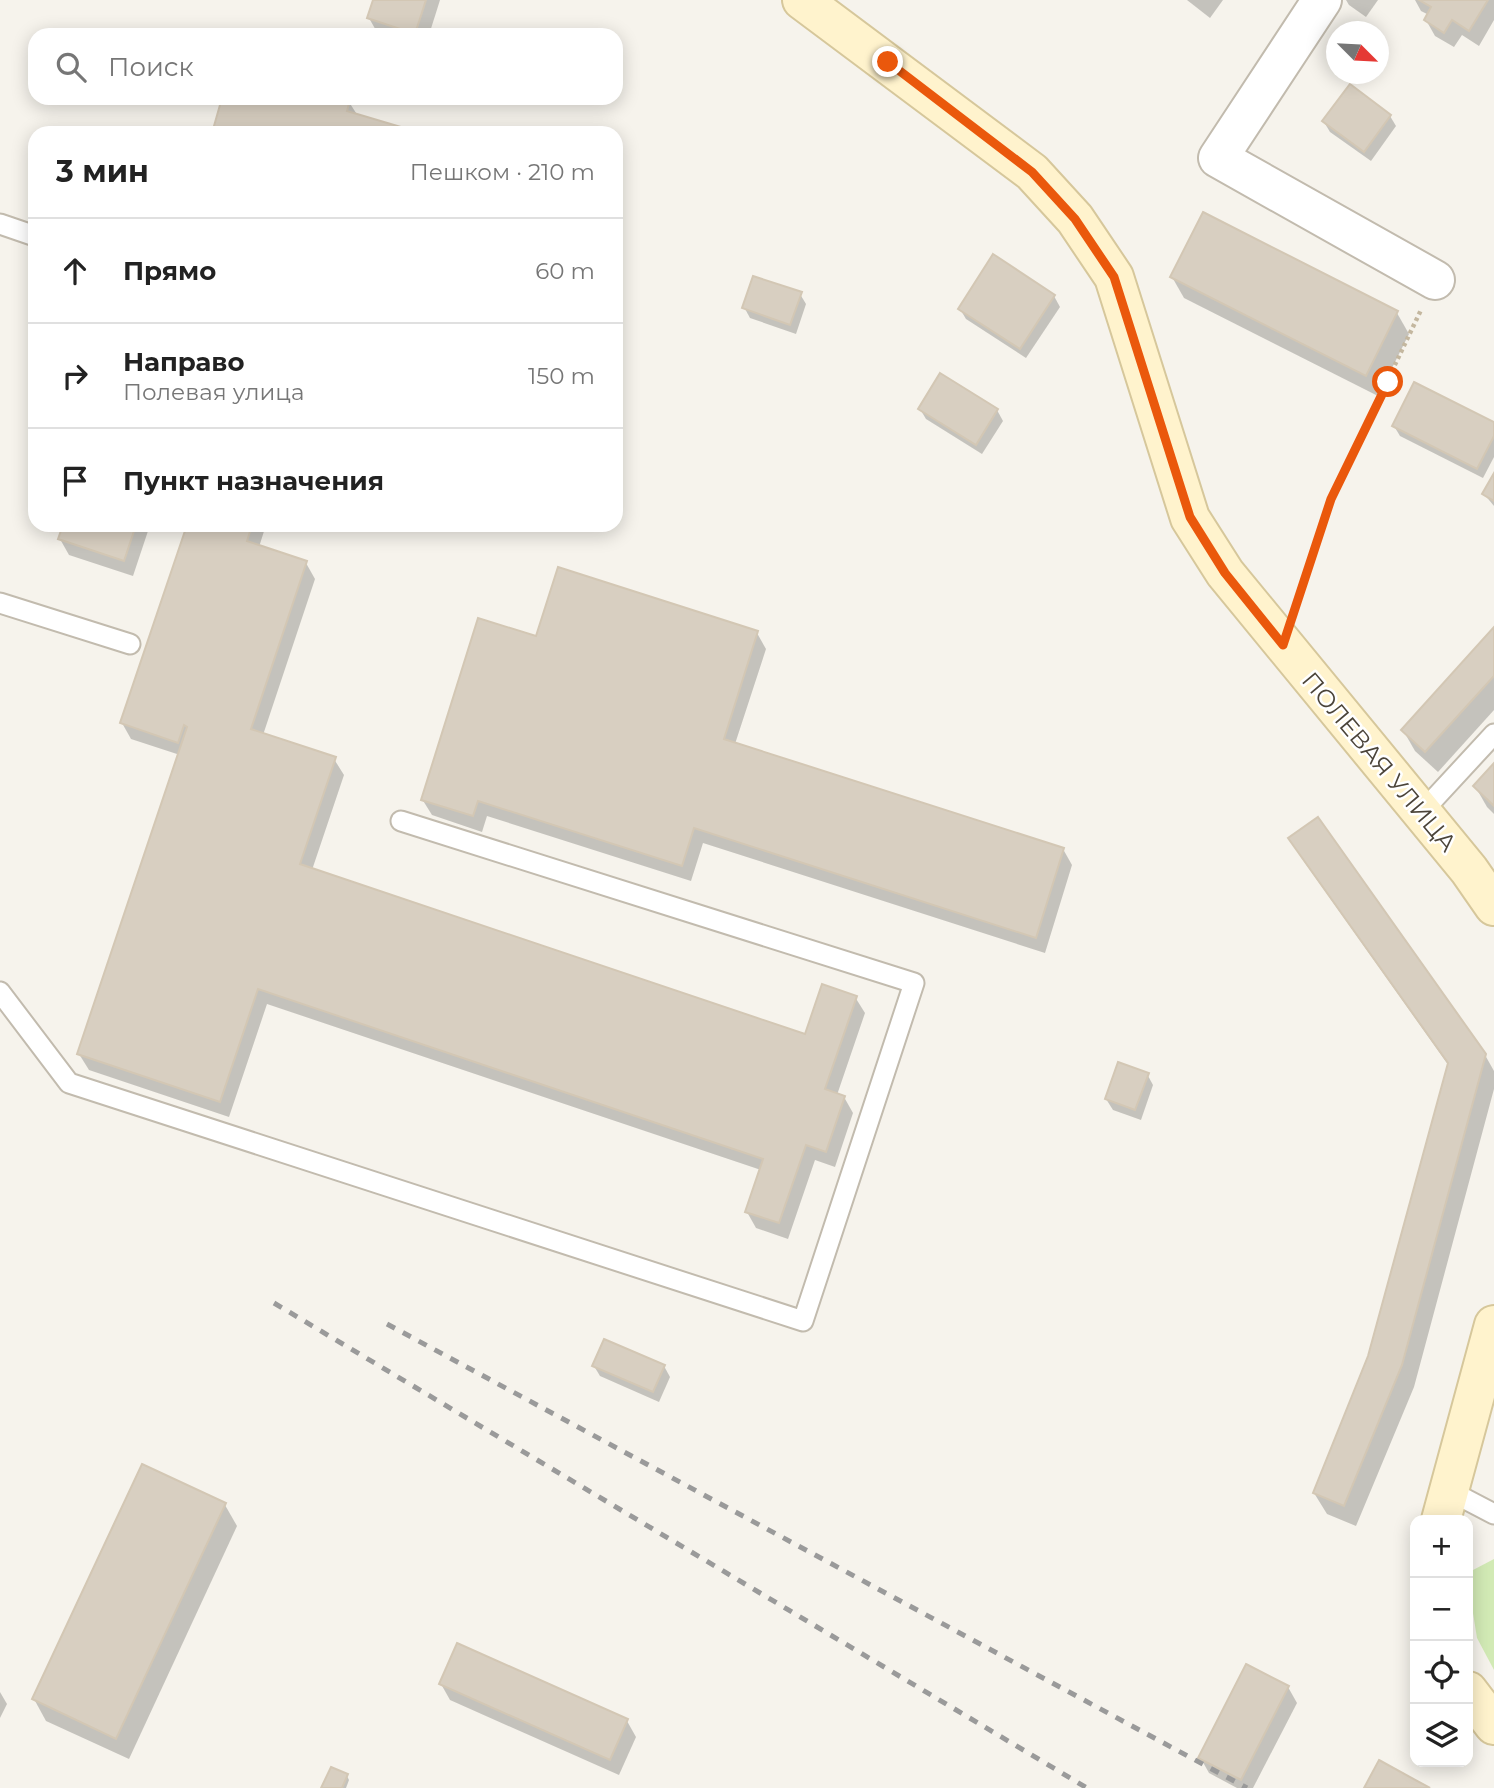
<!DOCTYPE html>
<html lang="ru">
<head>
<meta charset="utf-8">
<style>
  :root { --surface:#fff; --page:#f6f6f6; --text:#222; --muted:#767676; --line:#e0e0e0 }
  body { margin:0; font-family:Montserrat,sans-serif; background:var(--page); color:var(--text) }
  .controls { position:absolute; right:21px; bottom:21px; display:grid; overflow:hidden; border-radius:14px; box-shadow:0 4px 18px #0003 }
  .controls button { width:63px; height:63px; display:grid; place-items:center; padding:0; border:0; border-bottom:2px solid var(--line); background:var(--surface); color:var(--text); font:35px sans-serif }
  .compass { position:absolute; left:1326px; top:21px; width:63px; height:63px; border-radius:50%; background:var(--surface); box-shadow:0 4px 18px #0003; rotate:114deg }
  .stop { position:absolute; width:21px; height:21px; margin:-16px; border:5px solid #ea580c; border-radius:50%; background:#fff }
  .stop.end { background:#ea580c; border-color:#fff; box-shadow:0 2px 7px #0008 }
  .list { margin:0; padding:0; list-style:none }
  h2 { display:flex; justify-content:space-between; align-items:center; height:91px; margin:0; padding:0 28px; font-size:30px }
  h2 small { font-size:23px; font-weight:400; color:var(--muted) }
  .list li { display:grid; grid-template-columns:46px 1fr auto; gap:21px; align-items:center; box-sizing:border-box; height:105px; padding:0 28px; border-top:2px solid var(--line) }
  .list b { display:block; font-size:26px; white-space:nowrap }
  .list p { margin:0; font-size:23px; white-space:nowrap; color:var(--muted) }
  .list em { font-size:23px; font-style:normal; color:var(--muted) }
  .icon { flex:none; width:38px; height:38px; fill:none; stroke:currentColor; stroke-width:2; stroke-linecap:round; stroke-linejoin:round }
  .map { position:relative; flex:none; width:1494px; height:1788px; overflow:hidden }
  .search { position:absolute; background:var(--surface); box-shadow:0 4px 18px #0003; left:28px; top:28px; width:595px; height:77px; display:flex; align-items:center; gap:18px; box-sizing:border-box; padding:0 24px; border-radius:21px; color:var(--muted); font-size:26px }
  .panel { position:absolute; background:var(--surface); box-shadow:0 4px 18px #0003; left:28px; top:126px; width:595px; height:406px; border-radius:21px }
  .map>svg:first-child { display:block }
</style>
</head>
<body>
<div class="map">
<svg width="1494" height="1788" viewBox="0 0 1494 1788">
  <rect width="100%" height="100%" fill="#f6f3ec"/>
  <polygon fill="#d2eab5" points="1494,1559 1494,1670 1477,1638 1468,1582 1473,1570"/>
  <g fill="#0003">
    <polygon points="375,0 440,0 429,35 378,34 369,18"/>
    <polygon points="1187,0 1223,0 1210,18"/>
    <polygon points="1346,0 1378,0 1366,17 1349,5"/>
    <polygon points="1415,0 1494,0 1494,20 1479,46 1462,35 1454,47 1435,36 1426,20 1429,15 1421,11"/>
    <polygon points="224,98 337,98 349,102 358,116 415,133 214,133"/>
    <polygon points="1390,116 1396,126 1371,161 1330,132 1324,122"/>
    <polygon points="1172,277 1397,313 1409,334 1378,396 1184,298"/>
    <polygon points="800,294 806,304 796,334 750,318 744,307"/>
    <polygon points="1054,296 1060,307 1026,358 966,319 960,309"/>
    <polygon points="920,409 997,410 1003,421 982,454 926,419"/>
    <polygon points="1494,424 1494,457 1483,478 1400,436 1394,426"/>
    <polygon points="1494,477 1494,506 1484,494"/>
    <polygon points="65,525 150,525 133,576 69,555 60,539"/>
    <polygon points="189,525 266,525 259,547 306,563 315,579 263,735 334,759 344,775 312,870 806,1036 855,997 865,1013 837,1095 844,1097 853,1113 835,1167 815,1160 788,1239 756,1228 747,1212 761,1170 267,1004 229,1117 89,1070 79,1054 180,755 131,739 122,723"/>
    <polygon points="1494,630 1494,710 1438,772 1415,751 1403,730"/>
    <polygon points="757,633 766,649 735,744 1063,849 1072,865 1045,953 703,843 691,881 487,816 482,832 432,815 422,799 537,639"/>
    <polygon points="1494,766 1494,814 1487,807 1475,786"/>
    <polygon points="1290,839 1485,1055 1494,1071 1494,1089 1414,1387 1356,1526 1327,1514 1314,1493 1370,1356 1449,1066 1303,860"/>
    <polygon points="1147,1074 1153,1085 1141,1120 1113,1110 1106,1099"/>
    <polygon points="594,1366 664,1366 670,1377 659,1402 600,1376"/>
    <polygon points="225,1505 237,1526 129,1759 46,1721 34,1699"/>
    <polygon points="441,1684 627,1721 636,1737 619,1775 450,1700"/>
    <polygon points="1288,1687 1297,1703 1253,1788 1237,1788 1209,1773 1200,1757"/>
    <polygon points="0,1692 7,1704 0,1718"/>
    <polygon points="347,1776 349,1780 346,1788 323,1788"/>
  </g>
  <g fill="#d8cfc1" stroke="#d3c7b4" stroke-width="2">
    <polygon points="373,0 426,0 415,34 367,18"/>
    <polygon points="1419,0 1488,0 1469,31 1452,20 1444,33 1424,20 1431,7"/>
    <polygon points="1350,84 1391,115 1364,152 1322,121"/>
    <polygon points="222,98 343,98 350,100 347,111 421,133 212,133"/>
    <polygon points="1203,212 1398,311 1366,376 1170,277"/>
    <polygon points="993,254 1055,295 1020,349 958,309"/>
    <polygon points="753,276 802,292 790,325 742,308"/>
    <polygon points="940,373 998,409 976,445 918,409"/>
    <polygon points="1414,382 1494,422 1494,436 1477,469 1392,426"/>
    <polygon points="1494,473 1494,501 1482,494"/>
    <polygon points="63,525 136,525 124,561 58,539"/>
    <polygon points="187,525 252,525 247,541 307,561 251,729 336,757 300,864 805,1034 822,984 857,996 825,1089 845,1096 826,1152 806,1145 779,1223 745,1212 763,1159 258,989 220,1102 77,1054 187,727 184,725 178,743 120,723"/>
    <polygon points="558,567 758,631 724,739 1064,848 1036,938 694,828 682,866 478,801 473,816 421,800 478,618 536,636"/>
    <polygon points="1494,627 1494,676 1425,752 1401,730"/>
    <polygon points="1494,763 1494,806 1473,786"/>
    <polygon points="1318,817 1486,1054 1402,1365 1344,1506 1313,1493 1368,1356 1448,1063 1288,838"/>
    <polygon points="1118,1062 1149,1073 1135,1110 1105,1099"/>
    <polygon points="604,1339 665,1365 653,1392 592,1366"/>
    <polygon points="142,1464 226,1503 116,1739 32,1699"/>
    <polygon points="457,1643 628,1719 610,1760 439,1684"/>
    <polygon points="1246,1664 1289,1686 1241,1780 1198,1758"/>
    <polygon points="1379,1760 1430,1788 1364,1788"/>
    <polygon points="331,1767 348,1774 342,1788 321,1788"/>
  </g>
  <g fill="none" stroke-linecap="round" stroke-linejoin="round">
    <defs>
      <g id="lane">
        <polyline points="0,224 35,236"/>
        <polyline points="0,603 130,644"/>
        <polyline points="1421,813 1494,734"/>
        <polyline points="0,992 69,1083 803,1321 914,983 401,821"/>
        <polyline points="1448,1490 1494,1514"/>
      </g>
      <polyline id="street" points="1322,0 1218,158 1435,280"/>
      <g id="secondary">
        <polyline points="802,0 1032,172 1075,219 1114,277 1190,518 1225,573 1469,870 1494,906"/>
        <polyline points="1441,1520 1494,1325"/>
        <polyline points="1468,1691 1494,1725"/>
      </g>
    </defs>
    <use href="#lane" stroke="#c2bbae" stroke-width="23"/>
    <use href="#street" stroke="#c2bbae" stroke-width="42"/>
    <use href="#secondary" stroke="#d6c79b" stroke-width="42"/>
    <polyline stroke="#c4b79f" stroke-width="4.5" stroke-dasharray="3.5 3.5" stroke-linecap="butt" points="1296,604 1331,499 1421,310"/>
    <use href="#lane" stroke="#fff" stroke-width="19"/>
    <use href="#street" stroke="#fff" stroke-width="38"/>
    <use href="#secondary" stroke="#fff3cd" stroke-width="38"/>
    <g stroke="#9a9a9a" stroke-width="5" stroke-dasharray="9 9" stroke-linecap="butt">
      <polyline points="274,1303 1087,1788"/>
      <polyline points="387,1324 1247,1788"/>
    </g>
  </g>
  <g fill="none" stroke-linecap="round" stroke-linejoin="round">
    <polyline stroke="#ea580c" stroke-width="9" points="888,62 1032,172 1075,219 1114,277 1190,517 1225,573 1283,645 1331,499 1388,382"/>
  </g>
  <g text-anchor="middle" stroke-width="5" stroke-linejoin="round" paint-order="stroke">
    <g font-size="24" fill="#4b4439" stroke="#fff">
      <text transform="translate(1379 762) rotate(50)" y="8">ПОЛЕВАЯ УЛИЦА</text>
    </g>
  </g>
</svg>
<div class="controls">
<button>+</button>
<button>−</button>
<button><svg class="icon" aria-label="locate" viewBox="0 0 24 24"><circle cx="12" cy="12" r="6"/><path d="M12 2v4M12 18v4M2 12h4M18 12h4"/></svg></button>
<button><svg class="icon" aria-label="layers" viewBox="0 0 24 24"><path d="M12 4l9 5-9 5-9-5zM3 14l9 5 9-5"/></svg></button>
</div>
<svg class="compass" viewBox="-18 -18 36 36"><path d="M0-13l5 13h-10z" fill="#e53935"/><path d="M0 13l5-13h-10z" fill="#767676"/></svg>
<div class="stop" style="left:1388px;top:382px"></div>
<div class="stop end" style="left:888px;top:62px"></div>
<div class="search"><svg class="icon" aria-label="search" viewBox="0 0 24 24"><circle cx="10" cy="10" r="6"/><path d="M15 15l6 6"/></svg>Поиск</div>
<section class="panel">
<h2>3 мин<small>Пешком · 210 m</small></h2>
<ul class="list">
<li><svg class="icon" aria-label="ahead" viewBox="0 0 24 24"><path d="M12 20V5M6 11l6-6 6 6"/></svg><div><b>Прямо</b></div><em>60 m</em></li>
<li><svg class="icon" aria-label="right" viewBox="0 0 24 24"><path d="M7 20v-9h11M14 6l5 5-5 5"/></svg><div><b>Направо</b><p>Полевая улица</p></div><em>150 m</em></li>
<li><svg class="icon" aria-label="arrive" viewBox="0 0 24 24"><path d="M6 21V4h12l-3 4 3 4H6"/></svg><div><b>Пункт назначения</b></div></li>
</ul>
</section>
</div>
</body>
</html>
